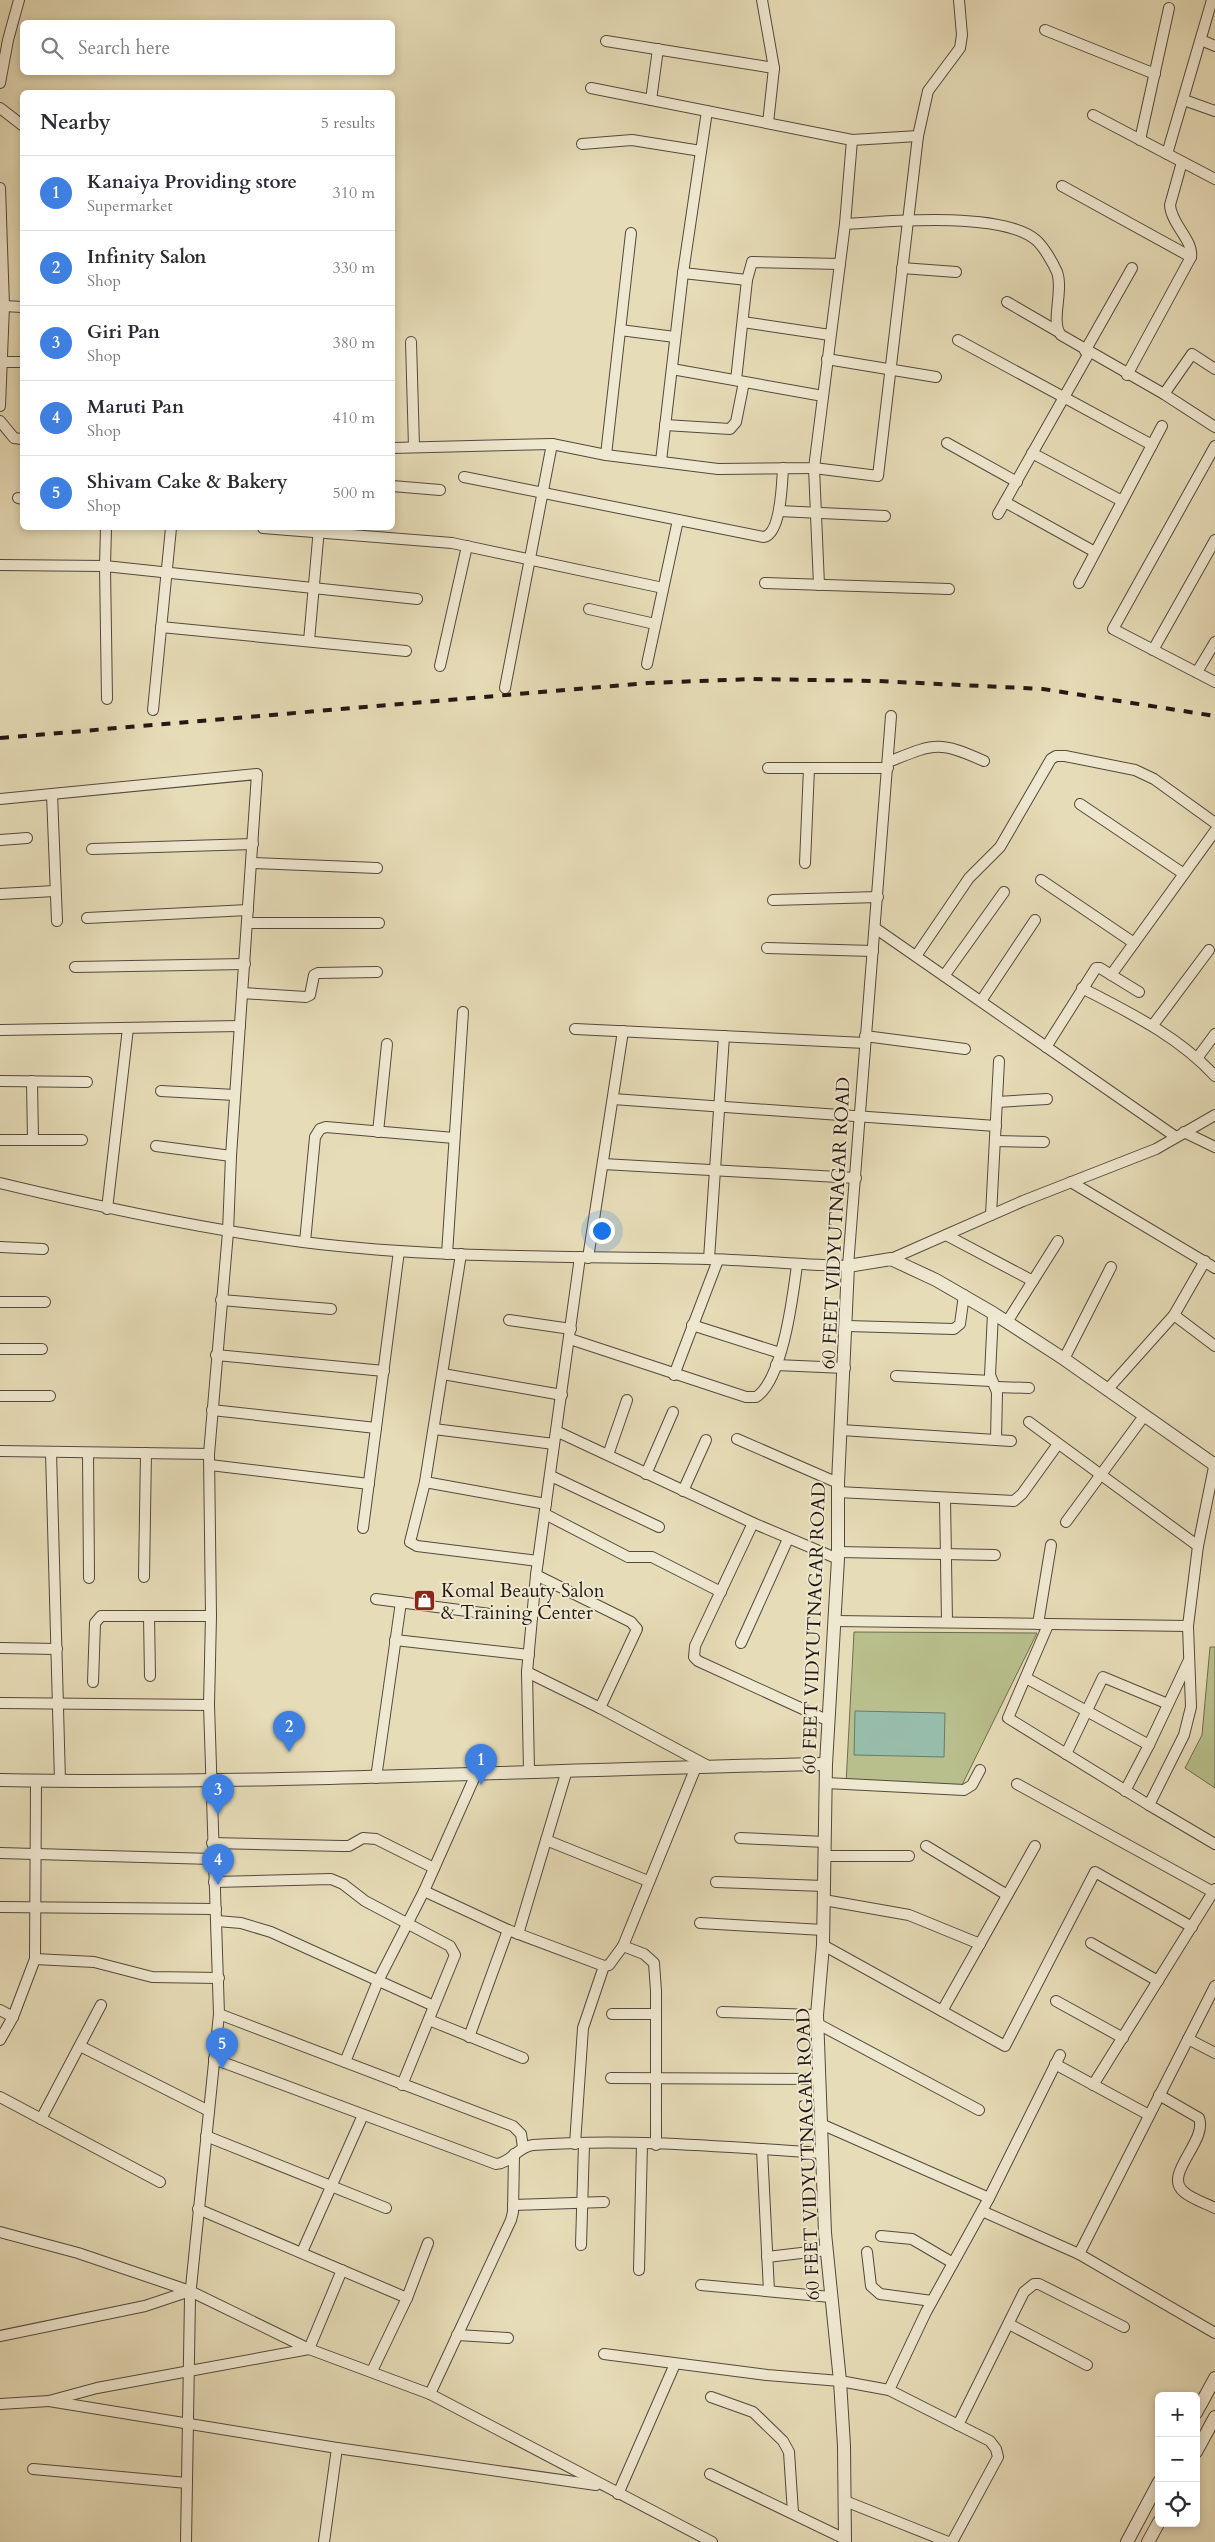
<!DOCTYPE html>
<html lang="en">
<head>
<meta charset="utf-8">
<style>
  :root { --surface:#fff; --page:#f7f7f7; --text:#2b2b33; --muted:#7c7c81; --line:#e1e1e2; --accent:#b45309 }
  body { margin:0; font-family:Cardo,serif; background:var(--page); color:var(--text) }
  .controls { position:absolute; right:15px; bottom:15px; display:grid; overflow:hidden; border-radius:8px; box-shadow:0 2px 8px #0003 }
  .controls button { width:45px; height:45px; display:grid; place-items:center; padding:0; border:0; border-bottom:1px solid var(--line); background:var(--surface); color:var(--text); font:25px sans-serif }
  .you { position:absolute; left:601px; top:1230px; width:18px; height:18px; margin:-12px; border:4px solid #fff; border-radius:50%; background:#1a73e8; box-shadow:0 0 0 8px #1a73e833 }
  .badge { display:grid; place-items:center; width:32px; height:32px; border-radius:50%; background:var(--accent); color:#fff; font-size:16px; font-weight:700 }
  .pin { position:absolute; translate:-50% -41px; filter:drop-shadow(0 1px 2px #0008) }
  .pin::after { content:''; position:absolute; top:26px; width:18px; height:15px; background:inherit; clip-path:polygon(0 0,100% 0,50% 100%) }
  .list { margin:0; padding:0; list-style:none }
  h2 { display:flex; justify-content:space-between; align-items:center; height:65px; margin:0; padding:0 20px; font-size:21px }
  h2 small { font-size:16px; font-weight:400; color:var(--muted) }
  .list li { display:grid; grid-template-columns:32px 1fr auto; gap:15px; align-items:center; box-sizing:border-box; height:75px; padding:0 20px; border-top:1px solid var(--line) }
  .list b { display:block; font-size:19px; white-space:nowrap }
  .list p { margin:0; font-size:16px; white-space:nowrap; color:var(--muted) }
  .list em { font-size:16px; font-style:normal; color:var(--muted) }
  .icon { flex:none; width:28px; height:28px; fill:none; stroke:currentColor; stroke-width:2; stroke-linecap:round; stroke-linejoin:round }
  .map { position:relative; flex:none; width:1215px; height:2542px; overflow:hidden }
  .search { position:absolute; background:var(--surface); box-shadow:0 2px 8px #0003; left:20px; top:20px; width:375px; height:55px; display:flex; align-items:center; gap:12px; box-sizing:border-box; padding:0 18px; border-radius:8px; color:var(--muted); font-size:19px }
  .panel { position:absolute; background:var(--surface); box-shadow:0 2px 8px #0003; left:20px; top:90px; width:375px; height:440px; border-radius:8px }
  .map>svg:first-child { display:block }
</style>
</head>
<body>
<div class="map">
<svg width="1215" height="2542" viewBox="0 0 1215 2542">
  <rect width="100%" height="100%" fill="#e6dcb7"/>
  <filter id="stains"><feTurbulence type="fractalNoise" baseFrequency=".004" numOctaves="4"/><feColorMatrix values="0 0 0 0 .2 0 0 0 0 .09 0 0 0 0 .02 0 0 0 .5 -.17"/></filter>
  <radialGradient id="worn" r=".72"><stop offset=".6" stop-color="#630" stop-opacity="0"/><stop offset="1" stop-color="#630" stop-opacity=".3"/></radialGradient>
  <g fill="#b8bf8c" stroke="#6e6c50">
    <polygon points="854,1632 1037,1633 961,1787 846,1784"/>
    <polygon points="1210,1647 1215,1647 1215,1788 1185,1768 1202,1735"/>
  </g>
  <polygon fill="#97bca9" stroke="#697a6d" points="855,1711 945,1713 944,1757 854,1755"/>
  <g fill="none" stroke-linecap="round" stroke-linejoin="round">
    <defs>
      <g id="minor">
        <polyline points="762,0 774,68 768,123"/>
        <polyline points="1045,30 1155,74"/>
        <polyline points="1201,40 1215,46"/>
        <polyline points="606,41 774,68"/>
        <polyline points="0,83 8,40 19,0"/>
        <polyline points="591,88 852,140 918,136"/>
        <polyline points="651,100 658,49"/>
        <polyline points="1184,100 1215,111"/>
        <polyline points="0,108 22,125"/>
        <polyline points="1093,115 1215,179"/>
        <polyline points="1140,140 1169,8"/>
        <polyline points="582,144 632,140 701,151"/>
        <polyline points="1167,154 1212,0"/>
        <polyline points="1062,186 1191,257"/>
        <polyline points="0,188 4,306 0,406"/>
        <polyline points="845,224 852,140"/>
        <polyline points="902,268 956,272"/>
        <polyline points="683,273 747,280"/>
        <polyline points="1007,302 1057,331"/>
        <polyline points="4,306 22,307"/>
        <polyline points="743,322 830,335"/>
        <polyline points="620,330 675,337"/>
        <polyline points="958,340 1152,445"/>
        <polyline points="411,342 414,447"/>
        <polyline points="1085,351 1132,268"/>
        <polyline points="827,359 936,377"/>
        <polyline points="2,362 22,362"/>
        <polyline points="672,369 823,396"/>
        <path d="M1127,375L1191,257C1194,241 1171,224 1170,205L1182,162"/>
        <polyline points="736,380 747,280 752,262 840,264"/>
        <polyline points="1164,394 1192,354 1215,369"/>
        <polyline points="0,421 14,438 22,439"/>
        <polyline points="665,425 730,429 736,422 744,382"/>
        <polyline points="947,443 1017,482"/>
        <polyline points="1215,446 1113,629 1215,682"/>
        <path d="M392,448L552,444L606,455L718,469L814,468L845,224C889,221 1002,211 1036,240C1044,247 1053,263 1057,272C1064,291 1050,322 1061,335L1164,394L1215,427"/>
        <polyline points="1032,453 1122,501"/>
        <polyline points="606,455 631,233"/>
        <polyline points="661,461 683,273 707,111"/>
        <path d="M464,477L764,537C781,533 782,484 783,468"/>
        <polyline points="392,486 440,490"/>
        <polyline points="18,498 22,499"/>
        <polyline points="1005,502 1095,552"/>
        <polyline points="779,511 885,516"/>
        <polyline points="998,514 1089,353"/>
        <polyline points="263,528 452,543 663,588"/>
        <polyline points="0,565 105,566 106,528"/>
        <polyline points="765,583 949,589"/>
        <polyline points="1079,583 1162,426"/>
        <polyline points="819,585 814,468 878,476 918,136 928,91 960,48 962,35 959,0"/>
        <polyline points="589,609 655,624"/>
        <polyline points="161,627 406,651"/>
        <polyline points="309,641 319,528"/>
        <polyline points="1153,650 1215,540"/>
        <polyline points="647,664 678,520"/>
        <polyline points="440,666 467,546"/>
        <polyline points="1197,672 1215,642"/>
        <polyline points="505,688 552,444"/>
        <polyline points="107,699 105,566 417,599"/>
        <polyline points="153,710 171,528"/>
        <path d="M888,762C934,744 937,740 984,761"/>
        <polyline points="768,768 888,768"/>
        <polyline points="52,794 57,921"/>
        <polyline points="0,799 257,774 231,1156 228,1232 209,1454 211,1616 209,1705 219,2014 190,2297 186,2542"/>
        <polyline points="1080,804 1184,874"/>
        <polyline points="0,840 27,838"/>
        <polyline points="92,849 253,844"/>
        <polyline points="252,863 377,868"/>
        <polyline points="805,863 809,768"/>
        <polyline points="1041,880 1134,943"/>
        <polyline points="0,894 55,891"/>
        <polyline points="773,900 878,897"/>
        <polyline points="87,918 248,910"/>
        <polyline points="247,923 379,923"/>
        <polyline points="875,928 1176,1137"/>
        <polyline points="767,948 873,951"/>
        <polyline points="916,956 969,878 1000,847 1051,759 1056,756 1065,756 1135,770 1154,779 1215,823"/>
        <polyline points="75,967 245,964"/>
        <polyline points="1111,975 1215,831"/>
        <polyline points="944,976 1004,892"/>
        <path d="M1082,988C1130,1013 1178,1036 1215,1076"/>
        <polyline points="242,993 306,997 310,995 314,975 318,973 377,972"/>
        <polyline points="981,1001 1035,920"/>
        <polyline points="1153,1025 1209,950"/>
        <polyline points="575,1029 865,1043"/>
        <polyline points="0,1030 240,1026"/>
        <polyline points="865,1036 965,1049"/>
        <polyline points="1046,1047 1096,968 1100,968 1139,992"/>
        <polyline points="1198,1057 1215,1034"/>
        <polyline points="0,1081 87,1082"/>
        <polyline points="32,1081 33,1140"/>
        <polyline points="161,1091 235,1095"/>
        <polyline points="613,1099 996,1126"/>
        <polyline points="997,1102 1047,1099"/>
        <polyline points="378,1132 387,1044"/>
        <polyline points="1184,1132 1215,1147"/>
        <polyline points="0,1140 82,1140"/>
        <polyline points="995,1141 1044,1142"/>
        <polyline points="156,1146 231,1156"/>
        <polyline points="603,1164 856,1178"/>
        <polyline points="1071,1182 1215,1268"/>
        <path d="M0,1183C100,1207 201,1229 303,1242C437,1259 572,1256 707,1259C754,1260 801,1265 848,1266L891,716"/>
        <polyline points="107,1209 128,1028"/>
        <polyline points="991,1215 999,1061"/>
        <polyline points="946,1235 1033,1281"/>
        <polyline points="305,1242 315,1137 320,1129 326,1127 454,1138"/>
        <polyline points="0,1247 43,1249"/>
        <polyline points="447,1254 463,1012"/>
        <polyline points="461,1254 425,1482 410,1542 417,1546 538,1561"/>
        <polyline points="588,1258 623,1031"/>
        <polyline points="709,1259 724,1036"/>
        <polyline points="891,1259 1023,1201 1156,1149 1215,1115"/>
        <polyline points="221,1300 331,1309"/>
        <polyline points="0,1302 45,1302"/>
        <polyline points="993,1313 990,1375 997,1392 996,1440"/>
        <polyline points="1174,1315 1215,1346"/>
        <polyline points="509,1320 571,1329"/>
        <polyline points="1007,1322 1058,1241"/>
        <polyline points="692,1325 780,1353"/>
        <polyline points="847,1326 954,1329 960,1324 964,1295"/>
        <path d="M570,1339L746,1397H756C783,1380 793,1295 797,1265"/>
        <polyline points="0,1349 42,1349"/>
        <polyline points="216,1355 384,1371"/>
        <polyline points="1064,1359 1111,1267"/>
        <polyline points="776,1365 845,1368"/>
        <polyline points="443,1374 562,1395"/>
        <polyline points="674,1375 718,1260"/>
        <polyline points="896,1376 991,1381"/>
        <polyline points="996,1387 1029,1388"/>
        <polyline points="1107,1390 1174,1315 1205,1261"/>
        <polyline points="0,1396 50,1396"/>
        <polyline points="212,1410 376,1428"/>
        <polyline points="1029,1422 1198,1546"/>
        <polyline points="434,1429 554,1444"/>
        <polyline points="841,1430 1011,1441"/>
        <polyline points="556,1431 753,1523 838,1559"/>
        <polyline points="737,1439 838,1483"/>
        <polyline points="0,1451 209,1454"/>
        <polyline points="51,1452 60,1781"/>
        <polyline points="88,1453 89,1578"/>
        <polyline points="608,1455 627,1400"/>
        <polyline points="1215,1462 1198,1546 1188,1626 1191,1707 1184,1735 1149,1805 1215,1844"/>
        <polyline points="210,1465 369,1484"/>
        <polyline points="646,1474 673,1412"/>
        <polyline points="551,1476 659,1527"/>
        <polyline points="425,1482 546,1504"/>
        <polyline points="683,1491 706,1440"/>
        <polyline points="838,1492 1014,1501 1022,1494 1058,1444"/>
        <polyline points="945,1498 947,1622"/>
        <polyline points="545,1514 628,1557 652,1557 721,1592"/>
        <polyline points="1066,1522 1144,1416"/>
        <polyline points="753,1523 695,1646 694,1657 698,1661 829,1721"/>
        <polyline points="363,1528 399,1251"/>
        <polyline points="838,1552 995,1555"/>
        <polyline points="536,1575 631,1622 637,1629 600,1708"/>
        <polyline points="144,1577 146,1453"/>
        <polyline points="376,1599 490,1614"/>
        <polyline points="149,1616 150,1676"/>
        <polyline points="835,1621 1188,1626"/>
        <polyline points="1038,1624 1051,1545"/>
        <polyline points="1048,1625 1008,1718 1149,1805"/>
        <polyline points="395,1640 529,1655"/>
        <polyline points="741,1643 788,1539"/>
        <polyline points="0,1648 57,1649"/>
        <polyline points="527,1672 600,1708 708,1766"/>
        <polyline points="1026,1678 1149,1745 1188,1662"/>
        <polyline points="93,1682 95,1623 101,1616 211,1616"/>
        <polyline points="0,1703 209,1705"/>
        <polyline points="1066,1754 1103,1677 1168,1704"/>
        <polyline points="529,1771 527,1672 536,1575 580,1257"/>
        <polyline points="376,1778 401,1602"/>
        <polyline points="826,1783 964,1790 972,1785 980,1770"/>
        <polyline points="1017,1784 1215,1893"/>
        <polyline points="1125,1791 1149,1745"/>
        <polyline points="740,1838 825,1842"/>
        <polyline points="546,1840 648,1881"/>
        <polyline points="212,1843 342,1846 349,1846 363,1838 376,1839 434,1868"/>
        <polyline points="926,1846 1007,1895"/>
        <polyline points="0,1853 213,1859"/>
        <polyline points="826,1856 909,1856"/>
        <polyline points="214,1882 331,1879 343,1884 365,1901 450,1946 455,1955 402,2085"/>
        <polyline points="716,1882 824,1886"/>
        <polyline points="424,1891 508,1930 604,1966 609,1965 623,1946 696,1767"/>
        <polyline points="824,1900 909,1915 980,1944"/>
        <polyline points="0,1907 216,1909"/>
        <polyline points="217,1921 241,1923 271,1932 434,2006"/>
        <polyline points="700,1923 823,1930"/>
        <polyline points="518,1934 567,1770"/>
        <polyline points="1091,1943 1158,1981"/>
        <polyline points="823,1945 1005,2046 1095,1872 1192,1927"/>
        <polyline points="623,1946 644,1954 654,1963 656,1991 656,2145"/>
        <polyline points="35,1959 94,1962 152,1977 219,1978"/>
        <polyline points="1056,2001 1123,2038"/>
        <polyline points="0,2010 13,2017"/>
        <polyline points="942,2011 1035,1846"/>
        <polyline points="722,2012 817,2015"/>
        <polyline points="219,2014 513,2126 521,2134 523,2147"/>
        <polyline points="612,2014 656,2014"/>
        <polyline points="429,2020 523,2058"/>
        <polyline points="818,2024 979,2110"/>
        <polyline points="469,2037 508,1930"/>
        <polyline points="1188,2039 1215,2053"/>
        <polyline points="0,2040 13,2017 35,1959 36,1781"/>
        <polyline points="80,2046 209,2111"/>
        <path d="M214,2059L496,2164C511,2163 517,2147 533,2145C628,2138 726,2147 822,2153"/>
        <polyline points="345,2062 378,1981 424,1891 476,1774"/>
        <polyline points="1055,2064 1149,2115"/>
        <polyline points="611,2078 819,2079"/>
        <polyline points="1093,2085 1215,1889"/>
        <path d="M1159,2095L1199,2118C1208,2141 1162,2175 1184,2192C1192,2199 1205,2203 1215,2208"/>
        <polyline points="0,2097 160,2182"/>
        <polyline points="41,2119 101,2005"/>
        <polyline points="821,2124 989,2198"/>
        <polyline points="206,2136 386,2208"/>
        <polyline points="575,2144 583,2028 604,1966"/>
        <polyline points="762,2149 769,2291"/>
        <polyline points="513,2205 604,2202"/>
        <polyline points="198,2209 407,2298"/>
        <polyline points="982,2211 1079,2254 1215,2333"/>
        <polyline points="0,2232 78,2253 190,2291 309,2349 430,2394 712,2542"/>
        <polyline points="881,2236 912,2239 953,2263"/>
        <polyline points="581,2245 584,2144"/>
        <polyline points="302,2252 363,2115"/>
        <polyline points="867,2252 871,2286 880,2294 932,2301"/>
        <polyline points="1079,2254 1215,1986"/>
        <polyline points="767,2257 827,2250"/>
        <polyline points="639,2270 642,2144"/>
        <polyline points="701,2285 831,2297"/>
        <polyline points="1009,2324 1087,2365"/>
        <polyline points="457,2335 508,2338"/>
        <polyline points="0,2336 145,2306 190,2291"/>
        <polyline points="604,2354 767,2375 840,2381 889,2390 990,2441 996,2449 998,2457 952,2542"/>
        <polyline points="372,2371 407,2298 428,2243"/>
        <polyline points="889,2390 926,2312 989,2198 1060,2055"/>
        <polyline points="430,2394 511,2220 513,2212 514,2154"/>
        <polyline points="711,2397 753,2412 783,2441 789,2452 793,2513"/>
        <polyline points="49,2401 337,2448 596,2485"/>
        <polyline points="0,2404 49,2401 97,2388 309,2349 342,2270"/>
        <polyline points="958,2425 1024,2292 1034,2284 1039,2284 1124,2327"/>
        <polyline points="33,2469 187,2483"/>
        <polyline points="710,2474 845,2539"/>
        <polyline points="618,2494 675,2364"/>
        <polyline points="845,2501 948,2542"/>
        <polyline points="324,2542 337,2448"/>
      </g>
      <g id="tertiary">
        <path d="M0,1780C275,1785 551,1769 826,1764"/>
        <polyline points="1196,2413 1215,2378"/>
        <polyline points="1196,2452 1215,2417"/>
        <polyline points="845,2542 844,2446 840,2381 825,2233 817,2015 823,1945 826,1764 838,1559 838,1483 848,1266 891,1259 936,1280 993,1313 1064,1359 1215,1465"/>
        <polyline points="1127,2542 1159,2482"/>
        <polyline points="1148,2542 1159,2522"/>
      </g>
    </defs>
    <use href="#minor" stroke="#54493d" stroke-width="12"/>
    <use href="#tertiary" stroke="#54493d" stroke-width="14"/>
    <use href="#minor" stroke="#efe8d0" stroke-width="10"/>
    <use href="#tertiary" stroke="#efe8d0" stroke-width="12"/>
    <polyline stroke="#241814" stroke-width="4" stroke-dasharray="9 9" stroke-linecap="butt" points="0,738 648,683 752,679 878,681 1043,689 1215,716"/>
  </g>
  <defs>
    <symbol id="shop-square" viewBox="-11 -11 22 22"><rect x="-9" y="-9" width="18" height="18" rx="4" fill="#8f2418" stroke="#efe8d0"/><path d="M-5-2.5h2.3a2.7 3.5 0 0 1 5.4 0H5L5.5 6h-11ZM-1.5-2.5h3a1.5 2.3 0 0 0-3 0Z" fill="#fff"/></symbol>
  </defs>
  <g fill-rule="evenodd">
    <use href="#shop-square" x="412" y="1588" width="25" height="25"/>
  </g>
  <g text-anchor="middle" stroke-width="4" stroke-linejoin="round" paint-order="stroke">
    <g font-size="19" fill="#241814" stroke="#efe8d0">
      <text transform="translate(835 1223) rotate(-87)" y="7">60 FEET VIDYUTNAGAR ROAD</text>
      <text transform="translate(813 1628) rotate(-88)" y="7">60 FEET VIDYUTNAGAR ROAD</text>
      <text transform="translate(807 2154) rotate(-92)" y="7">60 FEET VIDYUTNAGAR ROAD</text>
    </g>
    <g font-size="19" fill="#241814" stroke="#efe8d0" text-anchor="start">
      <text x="441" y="1597">Komal Beauty Salon<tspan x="441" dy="22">&amp; Training Center</tspan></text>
    </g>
  </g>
  <rect width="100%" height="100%" filter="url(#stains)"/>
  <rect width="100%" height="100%" fill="url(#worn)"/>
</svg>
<div class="controls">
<button>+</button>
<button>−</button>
<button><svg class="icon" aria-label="locate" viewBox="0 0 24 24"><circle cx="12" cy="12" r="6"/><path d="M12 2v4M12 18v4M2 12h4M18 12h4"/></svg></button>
</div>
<div class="you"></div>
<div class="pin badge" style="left:481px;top:1785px;background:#3f7fe0">1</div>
<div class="pin badge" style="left:289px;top:1752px;background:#3f7fe0">2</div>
<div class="pin badge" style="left:218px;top:1815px;background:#3f7fe0">3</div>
<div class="pin badge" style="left:218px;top:1885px;background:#3f7fe0">4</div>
<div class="pin badge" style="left:222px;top:2069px;background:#3f7fe0">5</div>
<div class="search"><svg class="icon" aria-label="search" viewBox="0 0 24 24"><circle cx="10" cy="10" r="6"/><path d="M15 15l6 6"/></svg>Search here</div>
<section class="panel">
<h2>Nearby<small>5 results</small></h2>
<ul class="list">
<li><span class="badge" style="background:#3f7fe0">1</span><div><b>Kanaiya Providing store</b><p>Supermarket</p></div><em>310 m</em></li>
<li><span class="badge" style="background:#3f7fe0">2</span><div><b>Infinity Salon</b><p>Shop</p></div><em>330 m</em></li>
<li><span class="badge" style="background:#3f7fe0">3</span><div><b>Giri Pan</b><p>Shop</p></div><em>380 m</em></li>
<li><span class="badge" style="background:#3f7fe0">4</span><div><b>Maruti Pan</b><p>Shop</p></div><em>410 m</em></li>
<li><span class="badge" style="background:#3f7fe0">5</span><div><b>Shivam Cake &amp; Bakery</b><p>Shop</p></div><em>500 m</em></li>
</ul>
</section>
</div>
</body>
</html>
